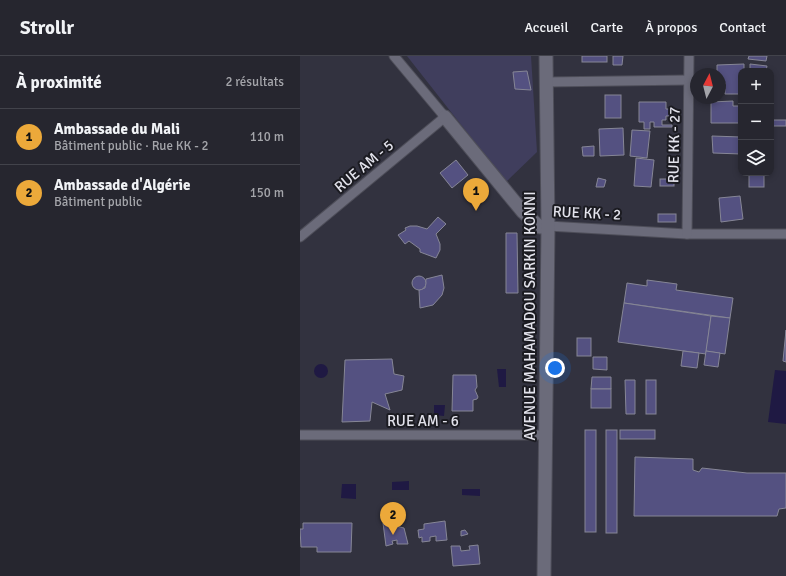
<!DOCTYPE html>
<html lang="fr">
<head>
<meta charset="utf-8">
<style>
  :root { --surface:#26262f; --page:#2e2e37; --text:#f1f3f6; --muted:#a4a5aa; --line:#42434b; --accent:#eca93a }
  body { margin:0; font-family:Signika,sans-serif; background:var(--page); color:var(--text) }
  .controls { position:absolute; right:12px; top:12px; display:grid; overflow:hidden; border-radius:8px; box-shadow:0 2px 6px #0003 }
  .controls button { width:36px; height:36px; display:grid; place-items:center; padding:0; border:0; border-bottom:1px solid var(--line); background:var(--surface); color:var(--text); font:20px sans-serif }
  .compass { position:absolute; left:390px; top:12px; width:36px; height:36px; border-radius:50%; background:var(--surface); box-shadow:0 2px 6px #0003; rotate:7deg }
  .you { position:absolute; left:255px; top:312px; width:14px; height:14px; margin:-10px; border:3px solid #fff; border-radius:50%; background:#1a73e8; box-shadow:0 0 0 6px #1a73e833 }
  .badge { display:grid; place-items:center; width:26px; height:26px; border-radius:50%; background:var(--accent); color:#111; font-size:13px; font-weight:700 }
  .pin { position:absolute; translate:-50% -33px; filter:drop-shadow(0 1px 2px #0008) }
  .pin::after { content:''; position:absolute; top:21px; width:14px; height:12px; background:inherit; clip-path:polygon(0 0,100% 0,50% 100%) }
  .list { margin:0; padding:0; list-style:none }
  h2 { display:flex; justify-content:space-between; align-items:center; height:52px; margin:0; padding:0 16px; font-size:17px }
  h2 small { font-size:13px; font-weight:400; color:var(--muted) }
  .list li { display:grid; grid-template-columns:26px 1fr auto; gap:12px; align-items:center; box-sizing:border-box; height:56px; padding:0 16px; border-top:1px solid var(--line) }
  .list b { display:block; font-size:15px; white-space:nowrap }
  .list p { margin:0; font-size:13px; white-space:nowrap; color:var(--muted) }
  .list em { font-size:13px; font-style:normal; color:var(--muted) }
  .icon { flex:none; width:22px; height:22px; fill:none; stroke:currentColor; stroke-width:2; stroke-linecap:round; stroke-linejoin:round }
  .map { position:relative; flex:none; width:486px; height:520px; overflow:hidden }
  header { display:flex; align-items:center; gap:24px; box-sizing:border-box; height:56px; padding:0 20px; background:var(--surface); border-bottom:1px solid var(--line) }
  header strong { font-size:19px }
  nav { display:flex; gap:22px; margin-inline-start:auto; font-size:14px }
  main { display:flex }
  aside { flex:1; background:var(--surface) }
  .map>svg:first-child { display:block }
</style>
</head>
<body>
<header>
<strong>Strollr</strong>
<nav><a>Accueil</a><a>Carte</a><a>À propos</a><a>Contact</a></nav>
</header>
<main>
<aside>
<h2>À proximité<small>2 résultats</small></h2>
<ul class="list">
<li><span class="badge">1</span><div><b>Ambassade du Mali</b><p>Bâtiment public · Rue KK - 2</p></div><em>110 m</em></li>
<li><span class="badge">2</span><div><b>Ambassade d'Algérie</b><p>Bâtiment public</p></div><em>150 m</em></li>
</ul>
</aside>
<div class="map">
<svg width="486" height="520" viewBox="0 0 486 520">
  <rect width="100%" height="100%" fill="#32323f"/>
  <polygon fill="#403e5d" points="107,0 231,0 237,96 206,126"/>
  <g fill="#1f1943">
    <circle cx="21" cy="315" r="7"/>
    <polygon points="197,313 206,313 206,331 199,331"/>
    <polygon points="475,314 486,315 486,368 468,366"/>
    <polygon points="134,349 145,349 144,360 134,359"/>
    <polygon points="109,425 109,434 92,434 92,426"/>
    <polygon points="42,428 56,428 56,443 41,442"/>
    <polygon points="162,433 180,433 180,440 162,439"/>
  </g>
  <g fill="#545181" stroke="#868696">
    <rect x="282" y="0" width="25" height="6"/>
    <polygon points="313,0 323,0 322,9 313,9"/>
    <polygon points="449,0 467,0 466,5 448,3"/>
    <polygon points="444,8 444,15 441,15 441,38 425,38 425,27 420,27 420,18 417,18 417,9"/>
    <polygon points="450,8 467,10 466,15 450,15"/>
    <polygon points="227,15 231,34 215,33 213,16"/>
    <rect x="305" y="39" width="16" height="23"/>
    <polygon points="433,45 433,50 441,50 441,67 411,67 411,46"/>
    <polygon points="339,46 366,46 366,53 370,53 370,60 366,60 366,64 362,64 362,69 372,69 372,71 354,71 354,66 350,66 350,73 344,73 344,66 339,66"/>
    <rect x="471" y="64" width="15" height="6"/>
    <polygon points="323,72 324,99 300,100 299,73"/>
    <polygon points="332,74 350,75 347,102 330,100"/>
    <polygon points="412,80 441,81 441,98 413,97"/>
    <polygon points="294,90 294,100 283,100 282,91"/>
    <polygon points="336,102 354,104 351,131 334,130"/>
    <polygon points="156,104 168,119 152,132 140,117"/>
    <rect x="449" y="117" width="15" height="14"/>
    <polygon points="298,122 306,124 304,131 296,131"/>
    <rect x="360" y="123" width="14" height="7"/>
    <polygon points="440,140 443,163 421,166 419,142"/>
    <rect x="358" y="158" width="18" height="8"/>
    <polygon points="138,161 146,168 136,178 140,188 140,194 136,202 120,196 120,193 109,185 105,188 98,179 106,174 105,172 110,170 117,170 127,173"/>
    <polygon points="206,177 217,177 218,237 206,237"/>
    <polygon points="142,219 144,232 142,239 133,249 120,252 119,234 125,232 126,223"/>
    <circle cx="119" cy="227" r="7"/>
    <polygon points="347,224 377,228 376,234 433,242 430,262 324,247 327,227 347,230"/>
    <polygon points="324,247 411,260 406,298 318,286"/>
    <polygon points="411,260 430,262 425,298 406,295"/>
    <polygon points="486,274 486,306 483,305"/>
    <rect x="277" y="282" width="14" height="18"/>
    <polygon points="383,295 399,297 397,312 381,310"/>
    <polygon points="406,295 420,297 418,311 404,309"/>
    <polygon points="293,301 307,301 307,314 293,313"/>
    <polygon points="92,303 94,318 104,320 102,334 85,338 90,354 72,346 70,365 42,366 45,304"/>
    <polygon points="153,319 176,319 177,331 175,334 178,341 177,343 173,344 173,355 152,355"/>
    <polygon points="292,321 311,321 311,333 291,333"/>
    <polygon points="325,324 335,324 335,358 326,358"/>
    <rect x="346" y="324" width="10" height="34"/>
    <rect x="291" y="333" width="20" height="19"/>
    <rect x="285" y="374" width="11" height="102"/>
    <rect x="306" y="374" width="11" height="103"/>
    <rect x="320" y="374" width="35" height="9"/>
    <polygon points="335,401 393,403 393,414 399,416 402,412 447,417 486,417 486,452 479,453 477,460 334,460"/>
    <polygon points="145,465 147,484 136,485 136,480 130,481 130,485 122,486 122,481 119,482 118,474 124,473 124,468"/>
    <polygon points="3,467 52,467 51,496 17,496 17,491 1,491 0,473 3,473"/>
    <polygon points="83,467 104,472 108,488 97,488 97,484 92,485 93,488 86,490"/>
    <polygon points="165,474 168,478 161,480 161,475"/>
    <polygon points="178,489 180,508 153,510 151,490 160,490 161,495 170,494 169,490"/>
  </g>
  <g fill="none" stroke-linecap="round" stroke-linejoin="round">
    <defs>
      <g id="street">
        <polyline points="246,26 389,24"/>
        <polyline points="248,170 387,178 486,178"/>
        <polyline points="387,178 389,0"/>
        <polyline points="0,181 145,61 94,0"/>
        <polyline points="0,379 246,379"/>
      </g>
      <g id="secondary">
        <polyline points="145,61 223,156 240,171 248,170"/>
        <polyline points="244,520 248,170 246,0"/>
      </g>
    </defs>
    <use href="#street" stroke="#4e4e59" stroke-width="11"/>
    <use href="#secondary" stroke="#4e4e59" stroke-width="15"/>
    <use href="#street" stroke="#6b6b7a" stroke-width="9"/>
    <use href="#secondary" stroke="#6b6b7a" stroke-width="13"/>
  </g>
  <g text-anchor="middle" stroke-width="4" stroke-linejoin="round" paint-order="stroke">
    <g font-size="15" fill="#e3e3ec" stroke="#1b1b21">
      <text transform="translate(374 89) rotate(-89)" y="5">RUE KK - 27</text>
      <text transform="translate(64 110) rotate(-40)" y="5">RUE AM - 5</text>
      <text transform="translate(287 157) rotate(3)" y="5">RUE KK - 2</text>
      <text transform="translate(230 260) rotate(-90)" y="5">AVENUE MAHAMADOU SARKIN KONNI</text>
      <text x="123" y="370">RUE AM - 6</text>
    </g>
  </g>
</svg>
<div class="controls">
<button>+</button>
<button>−</button>
<button><svg class="icon" aria-label="layers" viewBox="0 0 24 24"><path d="M12 4l9 5-9 5-9-5zM3 14l9 5 9-5"/></svg></button>
</div>
<svg class="compass" viewBox="-18 -18 36 36"><path d="M0-13l5 13h-10z" fill="#e53935"/><path d="M0 13l5-13h-10z" fill="#a4a5aa"/></svg>
<div class="you"></div>
<div class="pin badge" style="left:176px;top:155px">1</div>
<div class="pin badge" style="left:93px;top:479px">2</div>
</div>
</main>
</body>
</html>
